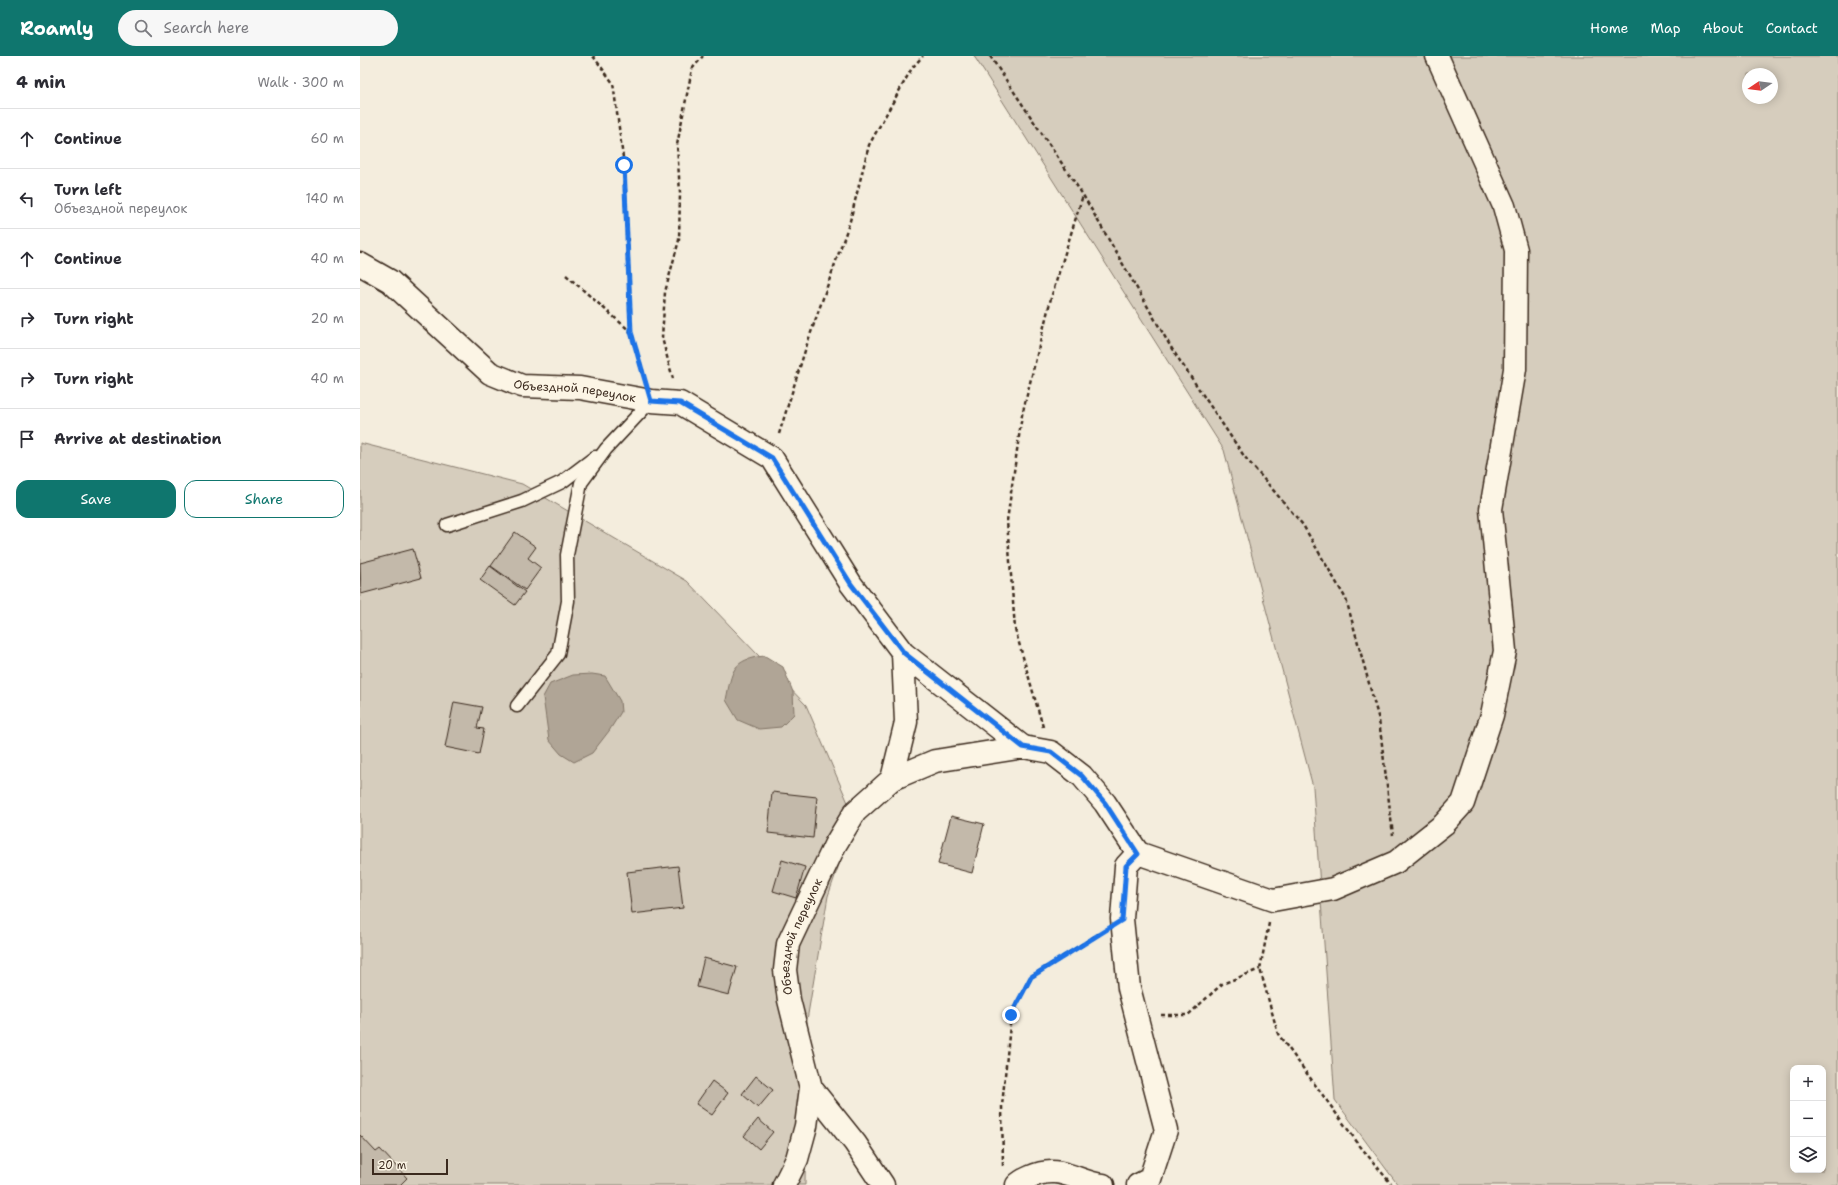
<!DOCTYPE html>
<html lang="en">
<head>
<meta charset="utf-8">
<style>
  :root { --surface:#fff; --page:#f7f7f7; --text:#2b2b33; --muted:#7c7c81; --line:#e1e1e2; --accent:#0f766e }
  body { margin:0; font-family:"Shantell Sans",sans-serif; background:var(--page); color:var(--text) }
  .controls { position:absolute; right:12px; bottom:12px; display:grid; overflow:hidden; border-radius:8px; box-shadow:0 2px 10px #0003 }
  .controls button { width:36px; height:36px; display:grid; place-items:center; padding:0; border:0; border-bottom:1px solid var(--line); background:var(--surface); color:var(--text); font:20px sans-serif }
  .compass { position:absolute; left:1382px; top:12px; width:36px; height:36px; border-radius:50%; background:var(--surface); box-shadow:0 2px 10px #0003; rotate:257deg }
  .scale { position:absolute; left:12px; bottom:10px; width:76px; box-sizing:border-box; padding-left:4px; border:2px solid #3b2a1e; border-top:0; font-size:11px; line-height:14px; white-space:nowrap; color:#3b2a1e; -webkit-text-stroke:3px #fcf5e5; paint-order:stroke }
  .stop { position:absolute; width:12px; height:12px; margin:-9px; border:3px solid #1a73e8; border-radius:50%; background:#fff }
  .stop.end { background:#1a73e8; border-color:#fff; box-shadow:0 1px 4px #0008 }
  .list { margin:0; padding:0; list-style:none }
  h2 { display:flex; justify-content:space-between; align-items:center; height:52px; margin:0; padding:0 16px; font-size:17px }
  h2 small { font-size:13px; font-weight:400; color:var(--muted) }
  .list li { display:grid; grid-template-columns:26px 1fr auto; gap:12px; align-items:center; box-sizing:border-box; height:60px; padding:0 16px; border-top:1px solid var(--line) }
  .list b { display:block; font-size:15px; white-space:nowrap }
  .list p { margin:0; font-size:13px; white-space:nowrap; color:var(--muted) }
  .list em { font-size:13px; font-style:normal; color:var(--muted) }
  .actions { display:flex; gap:8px; padding:12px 16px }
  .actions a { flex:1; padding:9px 0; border:1px solid var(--accent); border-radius:12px; text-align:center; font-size:14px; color:var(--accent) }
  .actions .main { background:var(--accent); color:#fff }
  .icon { flex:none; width:22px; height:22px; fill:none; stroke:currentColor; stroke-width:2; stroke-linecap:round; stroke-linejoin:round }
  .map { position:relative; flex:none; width:1478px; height:1129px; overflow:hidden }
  header { display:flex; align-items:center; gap:24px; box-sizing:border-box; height:56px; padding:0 20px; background:var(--accent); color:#fff }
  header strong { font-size:19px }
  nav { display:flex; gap:22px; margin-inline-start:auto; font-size:14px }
  .search { width:280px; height:36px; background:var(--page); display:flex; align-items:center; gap:10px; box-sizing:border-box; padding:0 14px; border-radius:22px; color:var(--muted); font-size:15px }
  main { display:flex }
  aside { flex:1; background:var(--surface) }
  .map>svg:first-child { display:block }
</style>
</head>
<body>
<header>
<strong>Roamly</strong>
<div class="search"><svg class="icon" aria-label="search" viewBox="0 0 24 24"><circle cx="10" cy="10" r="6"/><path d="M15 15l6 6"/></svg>Search here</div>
<nav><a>Home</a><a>Map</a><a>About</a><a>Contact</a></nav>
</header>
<main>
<aside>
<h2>4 min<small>Walk · 300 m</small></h2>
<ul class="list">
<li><svg class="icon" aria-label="ahead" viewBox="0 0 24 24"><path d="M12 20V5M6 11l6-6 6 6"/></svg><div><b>Continue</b></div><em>60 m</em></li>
<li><svg class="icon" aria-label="left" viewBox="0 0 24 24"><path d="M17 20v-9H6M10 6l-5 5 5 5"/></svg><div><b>Turn left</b><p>Объездной переулок</p></div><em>140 m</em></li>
<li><svg class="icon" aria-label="ahead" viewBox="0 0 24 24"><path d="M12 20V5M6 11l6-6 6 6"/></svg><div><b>Continue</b></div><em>40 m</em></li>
<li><svg class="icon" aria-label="right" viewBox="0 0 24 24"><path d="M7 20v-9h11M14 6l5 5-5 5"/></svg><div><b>Turn right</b></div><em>20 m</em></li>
<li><svg class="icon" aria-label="right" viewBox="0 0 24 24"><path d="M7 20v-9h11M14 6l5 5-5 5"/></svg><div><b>Turn right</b></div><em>40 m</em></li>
<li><svg class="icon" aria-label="arrive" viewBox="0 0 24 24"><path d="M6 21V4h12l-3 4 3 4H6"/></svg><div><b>Arrive at destination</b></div></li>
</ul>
<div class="actions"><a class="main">Save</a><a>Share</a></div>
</aside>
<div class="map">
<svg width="1478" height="1129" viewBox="0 0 1478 1129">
  <rect width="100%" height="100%" fill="#f4eddd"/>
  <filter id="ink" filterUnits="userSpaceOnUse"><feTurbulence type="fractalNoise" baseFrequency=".025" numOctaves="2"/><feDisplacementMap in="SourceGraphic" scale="8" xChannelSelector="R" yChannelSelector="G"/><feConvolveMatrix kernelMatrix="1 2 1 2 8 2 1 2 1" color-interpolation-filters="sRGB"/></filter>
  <g filter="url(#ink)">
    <g fill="#d6cdbd" stroke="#887c6e" fill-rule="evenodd">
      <path d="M614,0H1478V1129H1038L975,1044L953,731L864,394ZM1388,18H1412V42H1388ZM1433,1012H1463V1114H1433Z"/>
      <polygon points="0,387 162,428 327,525 446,649 495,763 468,840 447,964 445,1129 0,1129"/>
    </g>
    <g fill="#b0a596" stroke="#817466">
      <path d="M405,600L423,611L433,636L434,658L421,671L399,673L378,664L366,644C372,615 372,603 405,600Z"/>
      <polygon points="232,618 245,620 260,645 261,656 249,675 232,697 214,706 201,698 189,684 183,641 190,628 213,619"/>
    </g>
    <g fill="#c3b9aa" stroke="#3b2a1e">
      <polygon points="155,476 176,491 168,502 181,512 165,534 131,510"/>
      <polygon points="53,493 61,522 1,538 0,507"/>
      <polygon points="130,510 165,536 155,549 120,524"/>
      <polygon points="94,646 122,651 117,672 124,673 119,698 85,691"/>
      <polygon points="412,736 457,741 453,782 408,777"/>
      <polygon points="591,760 624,768 612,817 578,808"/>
      <polygon points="422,804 445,811 436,842 413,835"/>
      <polygon points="318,810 323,852 272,858 267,816"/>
      <polygon points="344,902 377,911 369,939 337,931"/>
      <polygon points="396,1020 413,1034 398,1052 382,1038"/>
      <polygon points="352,1025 368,1037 352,1059 336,1048"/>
      <polygon points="398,1063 413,1076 399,1093 384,1080"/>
      <polygon points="0,1079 16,1096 20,1093 47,1122 40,1129 0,1129"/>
    </g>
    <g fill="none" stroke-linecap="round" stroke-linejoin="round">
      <defs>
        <g id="service">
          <polyline points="87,469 162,445 202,426 235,401"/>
          <polyline points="157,650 198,598 208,545 207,499 221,427 246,393 291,345"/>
        </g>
        <g id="minor">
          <path id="s1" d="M0,208L30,225L130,317L162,330L220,332L291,345L320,347L412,402L491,528L543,597L663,691"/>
          <polyline points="532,723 546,666 543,597"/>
          <polyline points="451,1032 495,1087 523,1129"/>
          <path id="s2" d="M424,1129L437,1103L446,1070L451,1032L429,944L425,914L428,888L475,789L495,756L532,723L575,705L663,691L691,696L722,720L745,747L778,797"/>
        </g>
        <g id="tertiary">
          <path d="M657,1129C661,1125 665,1123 670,1121C700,1107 716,1126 743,1129"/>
          <polyline points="778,1129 790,1123 806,1074 769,932 762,863 766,810 778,797 913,844 973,833 1036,806 1084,768 1103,747 1132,659 1145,595 1131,453 1155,313 1156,194 1144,150 1077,0"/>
        </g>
      </defs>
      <use href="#service" stroke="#3b2a1e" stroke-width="15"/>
      <use href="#minor" stroke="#3b2a1e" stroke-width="25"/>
      <use href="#tertiary" stroke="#3b2a1e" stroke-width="25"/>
      <g stroke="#3b2a1e" stroke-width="2.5" stroke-dasharray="4 3" stroke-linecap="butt">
        <polyline points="233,0 253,27 264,109 271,276 284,320"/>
        <polyline points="630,0 723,139 812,293 884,400 943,469 986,543 1019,664 1033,779"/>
        <polyline points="206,219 271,276"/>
        <polyline points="313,323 302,282 305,236 319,184 320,137 317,89 332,13 343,0"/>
        <polyline points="419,378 448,285 490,165 509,89 552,12 563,0"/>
        <polyline points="683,671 655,573 647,465 662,359 691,242 723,139"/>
        <polyline points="909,867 900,913 918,978 1000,1090 1032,1129"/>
        <polyline points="801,959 828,959 862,928 900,913"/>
        <polyline points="643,1110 642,1050 651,959 671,921 739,878"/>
      </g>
      <use href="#service" stroke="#fcf5e5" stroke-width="12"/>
      <use href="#minor" stroke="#fcf5e5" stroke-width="22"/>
      <use href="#tertiary" stroke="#fcf5e5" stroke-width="22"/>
    </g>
  </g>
  <g fill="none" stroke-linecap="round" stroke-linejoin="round" filter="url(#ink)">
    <polyline stroke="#1a73e8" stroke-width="5" points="264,109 271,276 291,345 320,347 412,402 491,528 544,597 663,691 691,696 722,720 745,747 778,798 766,810 762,864 671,921 651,959"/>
  </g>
  <g text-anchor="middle" stroke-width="3" stroke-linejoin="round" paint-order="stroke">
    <g font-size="12" fill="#3b2a1e" stroke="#fcf5e5">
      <text dy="4" stroke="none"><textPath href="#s1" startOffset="258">Объездной переулок</textPath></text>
      <text dy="4" stroke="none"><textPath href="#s2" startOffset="259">Объездной переулок</textPath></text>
    </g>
  </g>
</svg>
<div class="controls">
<button>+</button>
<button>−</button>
<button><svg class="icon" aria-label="layers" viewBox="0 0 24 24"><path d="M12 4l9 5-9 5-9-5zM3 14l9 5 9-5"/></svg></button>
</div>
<svg class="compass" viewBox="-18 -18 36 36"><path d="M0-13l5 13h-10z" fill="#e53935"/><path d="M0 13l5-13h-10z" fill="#7c7c81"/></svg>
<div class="scale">20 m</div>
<div class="stop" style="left:264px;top:109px"></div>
<div class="stop end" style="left:651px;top:959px"></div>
</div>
</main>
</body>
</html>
